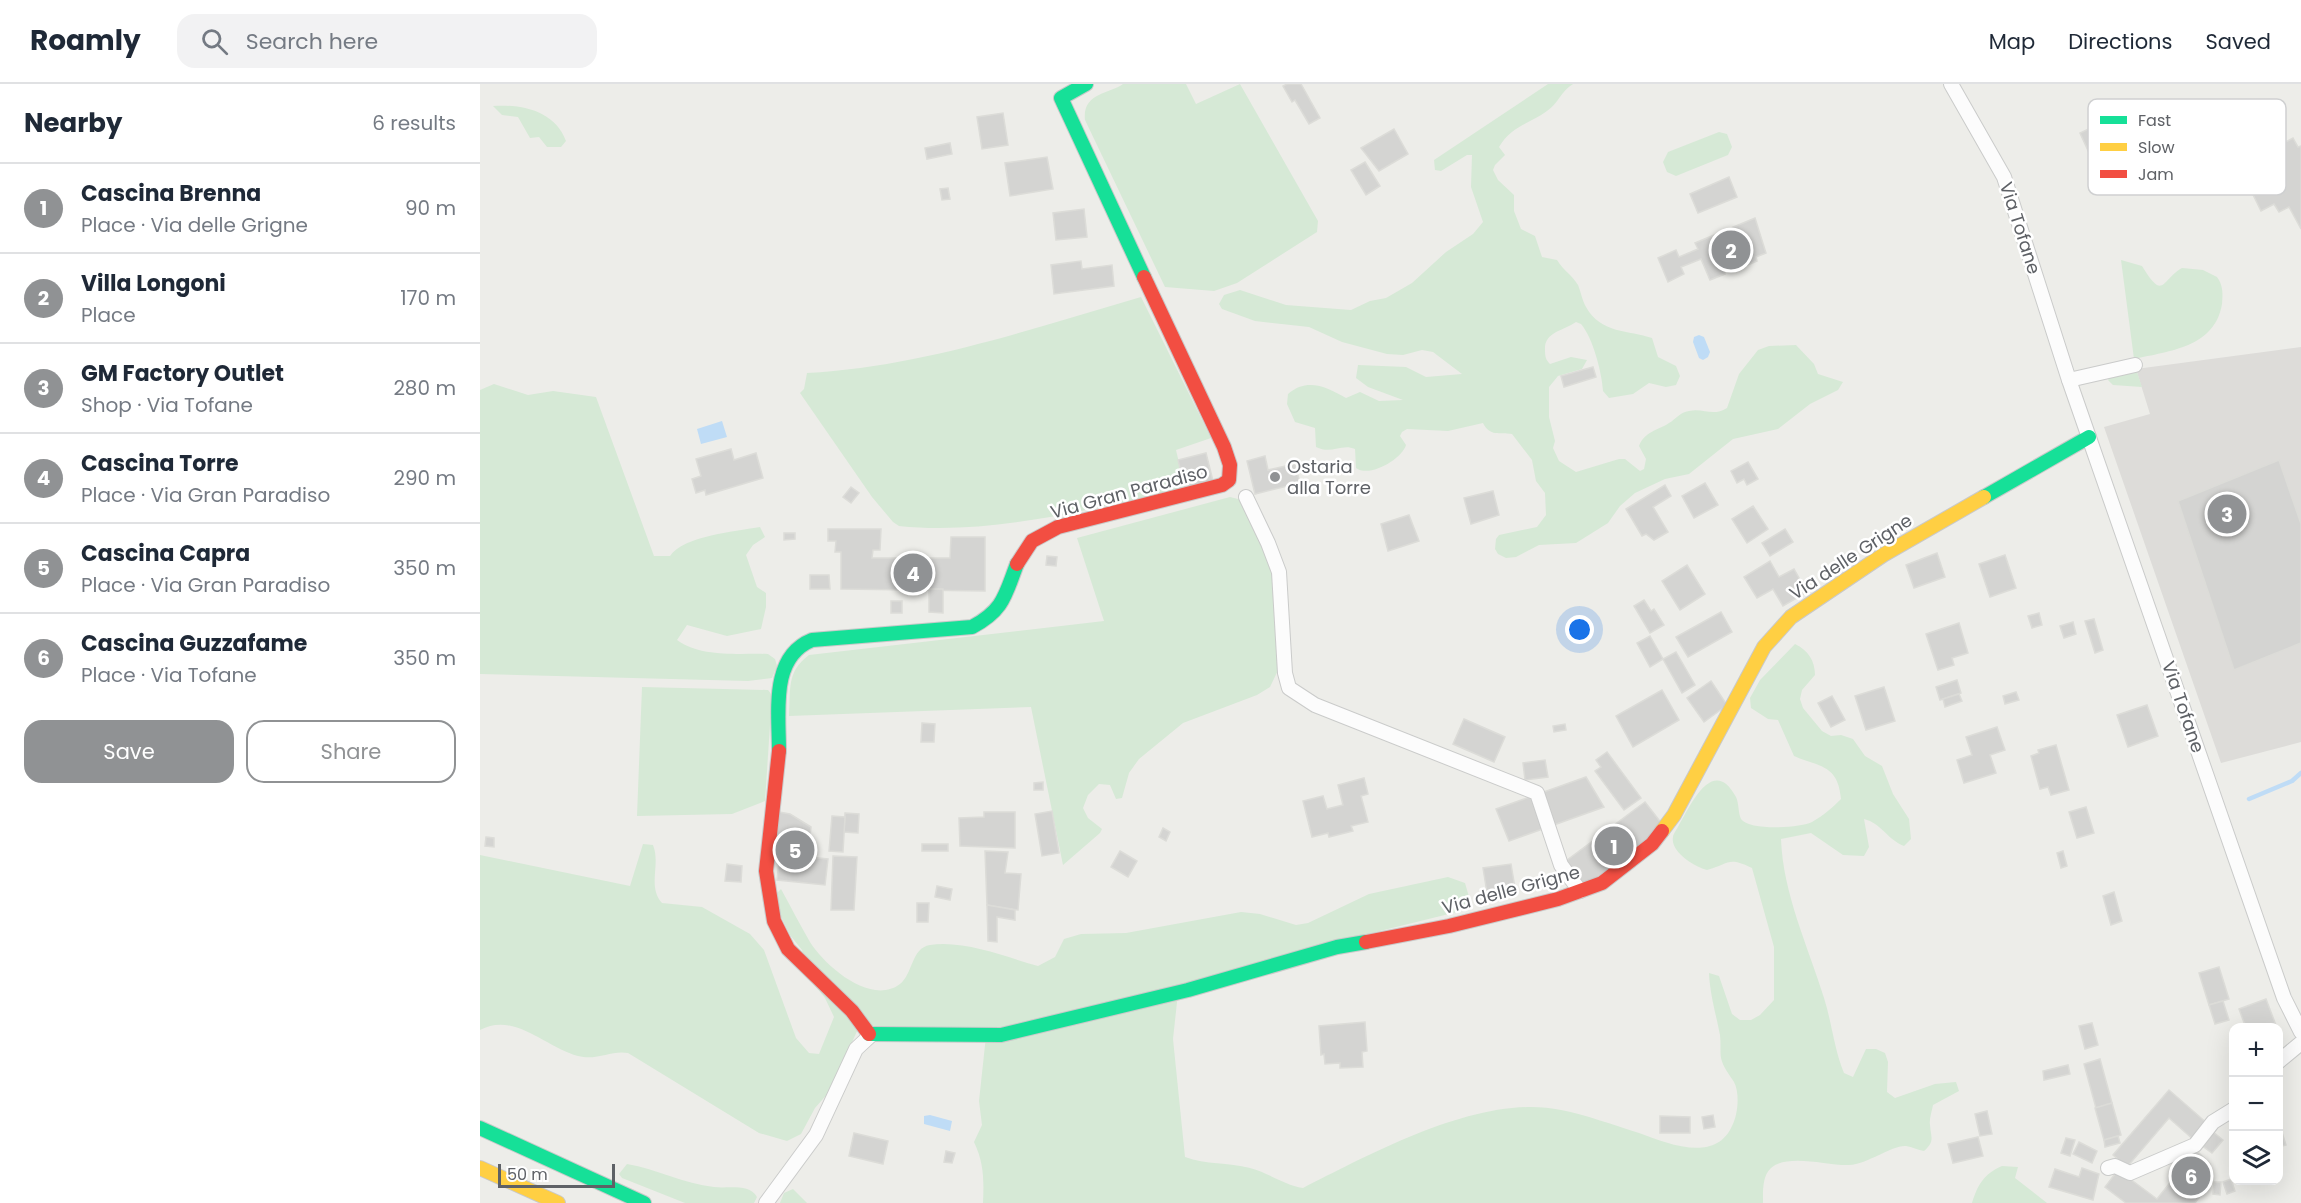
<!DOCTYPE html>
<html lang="en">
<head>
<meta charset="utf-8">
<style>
  :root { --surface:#fff; --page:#f2f2f3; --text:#1f2937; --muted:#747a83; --line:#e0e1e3; --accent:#909294 }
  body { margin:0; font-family:Poppins,sans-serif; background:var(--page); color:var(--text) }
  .controls { position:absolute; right:18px; bottom:18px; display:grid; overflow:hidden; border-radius:12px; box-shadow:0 6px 24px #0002 }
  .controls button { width:54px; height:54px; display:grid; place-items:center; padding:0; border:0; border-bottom:2px solid var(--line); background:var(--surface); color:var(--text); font:30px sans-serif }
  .scale { position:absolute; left:18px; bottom:15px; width:117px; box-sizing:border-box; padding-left:6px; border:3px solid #5e6166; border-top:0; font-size:16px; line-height:21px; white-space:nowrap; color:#5e6166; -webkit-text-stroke:4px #fff; paint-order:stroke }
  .you { position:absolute; left:1100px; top:546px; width:21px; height:21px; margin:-15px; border:4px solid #fff; border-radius:50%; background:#1a73e8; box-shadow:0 0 0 9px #1a73e833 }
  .badge { display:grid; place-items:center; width:39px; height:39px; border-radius:50%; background:var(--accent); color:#fff; font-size:20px; font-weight:700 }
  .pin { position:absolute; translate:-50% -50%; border:3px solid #fff; box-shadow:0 2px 6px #0006 }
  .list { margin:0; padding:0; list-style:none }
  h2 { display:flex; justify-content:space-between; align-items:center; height:78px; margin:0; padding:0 24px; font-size:26px }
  h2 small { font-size:20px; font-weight:400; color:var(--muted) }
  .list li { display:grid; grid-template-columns:39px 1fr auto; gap:18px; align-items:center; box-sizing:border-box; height:90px; padding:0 24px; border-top:2px solid var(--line) }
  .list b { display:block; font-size:22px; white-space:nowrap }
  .list p { margin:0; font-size:20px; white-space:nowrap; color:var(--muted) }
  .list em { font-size:20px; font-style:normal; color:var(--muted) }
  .actions { display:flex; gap:12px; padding:18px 24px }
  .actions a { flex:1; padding:14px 0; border:2px solid var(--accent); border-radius:18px; text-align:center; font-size:21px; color:var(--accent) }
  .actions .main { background:var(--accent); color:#fff }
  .icon { flex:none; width:33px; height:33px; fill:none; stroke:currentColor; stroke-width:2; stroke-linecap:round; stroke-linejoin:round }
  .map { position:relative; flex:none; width:1821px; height:1119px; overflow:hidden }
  header { display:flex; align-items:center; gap:36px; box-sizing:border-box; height:84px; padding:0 30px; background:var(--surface); border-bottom:2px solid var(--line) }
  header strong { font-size:28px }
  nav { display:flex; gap:33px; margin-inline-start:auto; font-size:21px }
  .search { width:420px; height:54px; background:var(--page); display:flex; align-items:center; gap:15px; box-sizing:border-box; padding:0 21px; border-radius:18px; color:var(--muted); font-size:22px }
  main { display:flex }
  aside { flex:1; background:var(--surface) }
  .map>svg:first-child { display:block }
</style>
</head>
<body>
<header>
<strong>Roamly</strong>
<div class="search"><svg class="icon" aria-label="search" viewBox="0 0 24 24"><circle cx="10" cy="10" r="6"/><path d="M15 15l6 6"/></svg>Search here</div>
<nav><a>Map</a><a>Directions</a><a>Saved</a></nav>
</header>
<main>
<aside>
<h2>Nearby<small>6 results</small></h2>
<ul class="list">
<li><span class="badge">1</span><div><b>Cascina Brenna</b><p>Place · Via delle Grigne</p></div><em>90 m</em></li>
<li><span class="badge">2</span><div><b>Villa Longoni</b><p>Place</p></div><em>170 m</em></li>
<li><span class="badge">3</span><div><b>GM Factory Outlet</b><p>Shop · Via Tofane</p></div><em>280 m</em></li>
<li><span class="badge">4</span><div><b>Cascina Torre</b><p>Place · Via Gran Paradiso</p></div><em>290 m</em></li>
<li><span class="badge">5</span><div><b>Cascina Capra</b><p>Place · Via Gran Paradiso</p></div><em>350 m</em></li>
<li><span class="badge">6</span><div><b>Cascina Guzzafame</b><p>Place · Via Tofane</p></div><em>350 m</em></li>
</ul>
<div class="actions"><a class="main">Save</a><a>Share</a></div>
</aside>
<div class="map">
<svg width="1821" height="1119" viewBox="0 0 1821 1119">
  <rect width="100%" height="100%" fill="#edede9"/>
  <polygon fill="#dddcd9" points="1821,263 1821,658 1741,679 1624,343 1670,330 1656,285"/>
  <g fill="#d6e9d6">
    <path d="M643,0H706L716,20L760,0L838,137L837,148L757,199L734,207L685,203L605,36C602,9 629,10 643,0Z"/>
    <path d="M1068,0H1093C1081,7 1078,20 1067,27C1049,40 1031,42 1019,63L1025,71L1015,81L1013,86L1018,96L1034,111V127L1041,145L1055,152L1062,173L1077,176C1083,186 1092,191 1098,201C1101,208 1102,216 1106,223C1121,250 1149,246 1172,254L1178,273L1196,282L1200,292L1196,301L1186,303L1169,299L1153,310L1129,314L1123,307C1122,289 1113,254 1101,240L1096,238C1083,247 1064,248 1065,266C1065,273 1066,276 1070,280L1091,273L1107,276L1102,285L1078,292L1069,303V333L1075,357L1073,364L1079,377L1096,388L1139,375H1145L1160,387L1164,385L1166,375L1159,362C1165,347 1177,347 1189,339C1196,335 1200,328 1209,327C1224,324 1233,333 1247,324L1259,290L1278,266L1289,262L1316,261L1334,280L1338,290L1363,298L1358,306L1330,320L1298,345L1253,355L1209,390L1185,395L1155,409L1140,422L1128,439L1096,459L1059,461L1036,473L1026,474L1018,470L1015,465L1016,455L1019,451L1057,443L1066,431L1065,409L1056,397L1052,376L1032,350C1019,348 1010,353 1003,339L968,347L927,345L922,348L920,352L926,361C922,375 890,394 876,384L875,365C861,359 852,371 836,363L835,344L815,338L807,320L808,310C827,293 847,303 866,314L880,308L899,317L923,316L888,303L876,294L878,281L926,283L946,293L982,290L953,268L942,266L923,271L907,270L862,258L829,243L775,237L742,225L739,220L744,211L760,206L806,221L871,226L890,217L906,214L932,199L966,168L993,150L1003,138L991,103L992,71H987L961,87L955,86L954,76Z"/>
    <path d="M13,22C42,20 75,27 86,57L81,63H67L59,53L50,54L38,33L22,31Z"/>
    <polygon points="1239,48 1247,50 1252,63 1248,71 1196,92 1187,88 1183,78 1188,68"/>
    <path d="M1641,176L1662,182C1684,218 1681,196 1702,184L1723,186L1737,193C1743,201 1743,209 1742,220C1735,263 1690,267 1654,275Z"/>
    <path d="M661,213L731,354L696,366L705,404C616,424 510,452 419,442L413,438L392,413L320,309L324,305L327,289C441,283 551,245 661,213Z"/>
    <polygon points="1656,285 1662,303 1633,301 1628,296 1631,292 1655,288"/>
    <path d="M14,300L48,311L73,307L116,313L174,472H190C203,452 257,447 280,443L285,453L273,461L266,471L277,503L286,509V523L281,545L247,552L207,541L197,556C222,574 259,569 288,570L295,575L297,582L292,594L268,597L0,590V306Z"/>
    <path d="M750,413L762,416L796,489L800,582L790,603L777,611L703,639L659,675L649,689L642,714L636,715L630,701L619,700L608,711L603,724L608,734L622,745L620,749L583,781L551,623L309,632C311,605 306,588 329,571L624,537L597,454Z"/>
    <path d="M1315,560C1328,566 1335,577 1335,591L1322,606L1320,615L1323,624L1342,647L1351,652L1361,651L1373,655L1385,672L1402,682L1413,710L1429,735L1431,755L1424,762C1408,756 1401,739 1384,735L1389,763L1384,772L1363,771L1331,749L1301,755C1303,810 1328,862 1344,914C1352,939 1354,965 1364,989L1373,993L1386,965H1396L1405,969L1408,978L1407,1008L1415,1014L1455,1000L1476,998L1479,1007L1453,1021C1452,1027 1449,1035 1450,1041C1451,1054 1455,1057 1444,1067C1438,1066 1432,1063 1426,1062C1412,1061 1388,1080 1369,1081C1348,1082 1308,1069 1291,1084C1282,1092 1283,1108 1283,1119H503C504,1096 504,1079 494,1058L502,1041L499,1017L506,952L378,945L350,1007L335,1024L321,1050L307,1057L279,1049L148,969C131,966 117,977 98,972C66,964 34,927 0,946V771L150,802L163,760L173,761C181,781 167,802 182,819L222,823L270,850L284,866L316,954L329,969L339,970L354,933L345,914L331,897L322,866L310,851L292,814L301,805C311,823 320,841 330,858C345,882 391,922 420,900C433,890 431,864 450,861C485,856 525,873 558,882L575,873L584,855L601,850L646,849L761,828L780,830L816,841L828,839L889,810L968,793L985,799L989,813L981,827L843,861L698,909L693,955L705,1073C726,1081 748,1078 770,1084C789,1089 804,1101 823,1104C893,1069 1001,1009 1081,1026C1106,1031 1134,1041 1159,1049C1187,1059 1235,1080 1252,1042C1258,1031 1260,1009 1254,998C1249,990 1243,983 1241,974C1240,967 1241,959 1240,951C1236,930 1230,911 1229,889L1239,892L1252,930L1260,936H1271L1280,931L1294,916V863L1272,784C1247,772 1250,780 1227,786C1215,783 1190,768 1193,753C1193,750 1197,745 1199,741C1210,722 1233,670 1256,713C1259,719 1258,729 1261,735C1269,747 1321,744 1332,738C1343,732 1353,723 1361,715C1358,680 1339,683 1314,672L1298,636L1288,635L1271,624L1270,614L1280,596Z"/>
    <polygon points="162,603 288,606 292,611 285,717 252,730 157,732"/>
    <path d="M147,1080C177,1085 204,1100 234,1103C247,1105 269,1099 277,1113L274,1119H205L142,1094L139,1090Z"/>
    <path d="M1522,1082L1538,1083L1535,1094L1567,1119H1492C1498,1100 1504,1090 1522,1082Z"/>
    <polygon points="313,1105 327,1119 300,1119 304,1109"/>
  </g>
  <g fill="#bfdcf6">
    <polygon points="1219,251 1224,253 1230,268 1228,273 1223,276 1219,274 1213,258 1214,253"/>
    <polygon points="242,337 247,353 221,360 217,345"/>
    <polygon points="450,1031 472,1037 470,1047 444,1040 444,1032"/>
  </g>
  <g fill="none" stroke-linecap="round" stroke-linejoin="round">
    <polyline stroke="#bfdcf6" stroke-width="4.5" points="1769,715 1812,697 1821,689"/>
  </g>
  <g fill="#d4d4d2" stroke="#dcdcd8" stroke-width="1.5">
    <polygon points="807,0 821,0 840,34 829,40 815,16 812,18 803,2"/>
    <polygon points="523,29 528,61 502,65 497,33"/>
    <polygon points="1642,29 1647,37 1655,35 1660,41 1685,92 1654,108 1649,99 1643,102 1629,78 1616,84 1600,49"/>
    <polygon points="914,45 928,70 899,87 881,64"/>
    <polygon points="1780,51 1789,67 1813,54 1818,63 1821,62 1821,145 1809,123 1799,128 1794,120 1781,127 1763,90 1773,85 1760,64"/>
    <polygon points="470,59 472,70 447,75 445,64"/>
    <polygon points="567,73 573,105 530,112 525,79"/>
    <polygon points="885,78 900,102 886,111 871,86"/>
    <polygon points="1249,93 1257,113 1218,129 1210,110"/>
    <polygon points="468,104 470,115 462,116 460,105"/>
    <polygon points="604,125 607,153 576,156 573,129"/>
    <polygon points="1275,134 1286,169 1276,173 1277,177 1258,185 1256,180 1243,186 1245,190 1230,196 1221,175 1201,183 1204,190 1188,198 1178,174 1196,166 1199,173 1218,165 1215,159"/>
    <polygon points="601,177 602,185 632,181 634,202 574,210 571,181"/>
    <polygon points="1113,283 1116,293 1084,303 1081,292"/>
    <polygon points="251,365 254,376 276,369 283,394 226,411 225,406 216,409 212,395 221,392 216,375"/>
    <polygon points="726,369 733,397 705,404 698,376"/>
    <polygon points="785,372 788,386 815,380 820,399 775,410 767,377"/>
    <polygon points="1799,376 1821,440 1821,559 1754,586 1698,417"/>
    <polygon points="1268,378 1278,395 1267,401 1264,395 1257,399 1251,387"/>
    <polygon points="1225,399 1238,421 1214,434 1202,412"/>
    <polygon points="1185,401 1191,412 1173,423 1188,448 1174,456 1166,450 1162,452 1146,425"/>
    <polygon points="371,403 379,409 371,419 363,413"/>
    <polygon points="1013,407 1019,431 991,440 984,414"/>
    <polygon points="1273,422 1288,445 1267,459 1252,435"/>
    <polygon points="929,431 939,457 908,467 901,440"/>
    <polygon points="348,445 401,445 400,466 393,466 392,474 470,474 471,453 505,453 505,507 361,505 361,468 355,468 356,457 348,457"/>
    <polygon points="1305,445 1313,458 1290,472 1282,459"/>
    <polygon points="304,449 315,449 315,455 304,456"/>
    <polygon points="1457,469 1465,493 1434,504 1426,481"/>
    <polygon points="1525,471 1536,504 1510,513 1499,480"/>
    <polygon points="567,472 577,473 576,482 566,481"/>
    <polygon points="1290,477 1299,493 1314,485 1327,508 1303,522 1293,505 1277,514 1264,493"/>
    <polygon points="1207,481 1225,510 1200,526 1182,497"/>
    <polygon points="330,491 349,491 350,505 330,505"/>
    <polygon points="449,505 463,505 463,529 449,528"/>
    <polygon points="1164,516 1171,527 1174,525 1184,541 1170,549 1154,522"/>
    <rect x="411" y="517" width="11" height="12"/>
    <polygon points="1241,528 1252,548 1208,573 1196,553"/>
    <polygon points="1559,529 1562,541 1552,544 1548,532"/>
    <polygon points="1614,535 1623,566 1615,569 1605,537"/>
    <polygon points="1593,538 1596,550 1584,554 1580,542"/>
    <polygon points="1479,539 1488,569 1472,574 1474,581 1458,586 1446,550"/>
    <polygon points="1170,552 1183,575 1170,583 1157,559"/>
    <polygon points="1196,568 1215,601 1202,609 1183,575"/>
    <polygon points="1477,596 1481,609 1460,616 1456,603"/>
    <polygon points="1231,597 1247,621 1224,638 1207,614"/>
    <polygon points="1404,603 1415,637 1386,646 1375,612"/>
    <polygon points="1182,606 1199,636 1153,663 1136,632"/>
    <polygon points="1536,608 1539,616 1525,620 1523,612"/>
    <polygon points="1479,610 1482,617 1465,623 1463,615"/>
    <polygon points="1352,612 1365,636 1351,643 1338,619"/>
    <polygon points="1667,621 1678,652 1648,663 1637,631"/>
    <polygon points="984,635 1025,653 1014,678 973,660"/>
    <polygon points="442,639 455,640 454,658 441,658"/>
    <polygon points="1085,640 1086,646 1074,648 1073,642"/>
    <polygon points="1517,643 1525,666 1510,671 1516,689 1484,699 1477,676 1492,671 1486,653"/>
    <polygon points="1576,661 1589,706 1571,711 1568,703 1560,705 1551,672 1559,669 1558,666"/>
    <polygon points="1127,668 1161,714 1144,726 1115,687 1121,683 1116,676"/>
    <polygon points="1065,676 1068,693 1045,696 1043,679"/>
    <polygon points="1106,693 1124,723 1029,757 1016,725"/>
    <polygon points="884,694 888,710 881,712 888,738 871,742 873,747 849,753 848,749 832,753 823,717 843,712 847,725 863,721 858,701"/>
    <polygon points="563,698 563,706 554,706 554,699"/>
    <polygon points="1165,718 1182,740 1156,768 1104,802 1086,777"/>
    <polygon points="1606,723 1614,749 1597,754 1589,728"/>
    <polygon points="572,727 579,769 562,772 555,730"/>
    <polygon points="299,728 310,730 331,743 328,773 348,775 345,801 297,796 301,759 295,759"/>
    <polygon points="504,728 535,728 535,764 480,762 479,734 504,733"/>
    <polygon points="365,729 379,730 378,749 364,748"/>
    <polygon points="352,732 365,733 363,768 349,767"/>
    <polygon points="683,744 690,748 686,757 679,753"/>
    <polygon points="6,753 14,754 14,763 5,762"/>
    <rect x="442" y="760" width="26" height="7"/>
    <polygon points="505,767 528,768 525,789 541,790 538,826 507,821"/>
    <polygon points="640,767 657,777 648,793 631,783"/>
    <polygon points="1583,767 1587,782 1581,784 1577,769"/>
    <polygon points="353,772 377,773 374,826 351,826"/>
    <polygon points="247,780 262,782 261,798 245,797"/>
    <polygon points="1031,780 1036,810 1008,815 1003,784"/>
    <polygon points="457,802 472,805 470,816 455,813"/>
    <polygon points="1634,808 1642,837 1631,841 1623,812"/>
    <polygon points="437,819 449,819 448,838 437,838"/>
    <polygon points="507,821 535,826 535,836 517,833 517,858 508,857"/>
    <polygon points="1739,883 1749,915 1729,921 1719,889"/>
    <polygon points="1786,915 1797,944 1766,944 1759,925"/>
    <polygon points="1743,917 1749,936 1735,940 1729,921"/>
    <polygon points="885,938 887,967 882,968 883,983 860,984 860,979 845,980 844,970 841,971 839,942"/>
    <polygon points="1612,939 1618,961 1605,965 1599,942"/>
    <polygon points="1620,975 1632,1019 1616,1024 1604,980"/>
    <polygon points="1588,981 1590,990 1564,996 1563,987"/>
    <polygon points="1689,1006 1728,1040 1715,1057 1689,1034 1647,1083 1633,1071"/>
    <polygon points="1632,1019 1641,1051 1624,1056 1615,1024"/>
    <polygon points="1507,1027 1512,1050 1500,1052 1495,1030"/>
    <polygon points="1233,1031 1235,1043 1224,1045 1222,1033"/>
    <polygon points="1180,1032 1210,1033 1210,1049 1180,1049"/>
    <polygon points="1799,1039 1806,1061 1798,1063 1798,1039"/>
    <polygon points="1732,1047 1743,1056 1732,1069 1721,1061"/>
    <polygon points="374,1049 408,1057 403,1080 369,1072"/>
    <polygon points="1638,1052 1640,1059 1625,1063 1624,1056"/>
    <polygon points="1498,1053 1503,1072 1473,1079 1468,1060"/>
    <polygon points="1586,1054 1595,1056 1590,1072 1581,1069"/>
    <polygon points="1599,1058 1617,1067 1612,1079 1593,1070"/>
    <polygon points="1716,1066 1730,1080 1723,1087 1732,1096 1715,1119 1646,1119 1625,1103 1638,1086 1677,1115"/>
    <polygon points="466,1067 475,1069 472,1079 464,1078"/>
    <polygon points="1602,1084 1619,1090 1613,1116 1569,1103 1575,1085 1599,1093"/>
    <polygon points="1751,1095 1755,1107 1747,1110 1743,1098"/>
    <polygon points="1734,1098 1741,1098 1740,1111 1733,1110"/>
  </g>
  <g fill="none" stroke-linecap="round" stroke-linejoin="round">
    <defs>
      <g id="street">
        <polyline points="1471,0 1524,93 1589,296 1804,914 1821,948"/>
        <polyline points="1589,296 1655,281"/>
        <polyline points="766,413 788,459 799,488 805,589 809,604 835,621 1057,709 1081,781 1100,807"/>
        <polyline points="1798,978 1821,959"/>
        <polyline points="1628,1084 1635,1082 1650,1089 1715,1061 1733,1038 1754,1025"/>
        <polyline points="286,1119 336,1051 376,965 390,952"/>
      </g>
      <g id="fast">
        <polyline points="606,0 581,14 664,193"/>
        <polyline points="1504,413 1609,353"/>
        <path d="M299,667C299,628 290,573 332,556L492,543C524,526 525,511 537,480"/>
        <polyline points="389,950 521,951 708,906 857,863 886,858"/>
        <polyline points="0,1044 164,1119"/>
      </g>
      <g id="slow">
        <polyline points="1182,747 1194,731 1284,563 1311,533 1403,471 1504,413"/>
        <polyline points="0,1084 78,1119"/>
      </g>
      <g id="jam">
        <polyline points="537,480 552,457 578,443 742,401 749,396 750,381 744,363 664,193"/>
        <polyline points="299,667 286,787 294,837 308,865 372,927 389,950"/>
        <polyline points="886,858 969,842 1078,815 1122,799 1172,760 1182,747"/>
      </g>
    </defs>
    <use href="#street" stroke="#cacbca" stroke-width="16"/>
    <use href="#fast" stroke="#c9c9c9" stroke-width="16"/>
    <use href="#slow" stroke="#c9c9c9" stroke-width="16"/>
    <use href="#jam" stroke="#c9c9c9" stroke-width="16"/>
    <use href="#street" stroke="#fcfcfc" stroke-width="14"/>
    <use href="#fast" stroke="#16e098" stroke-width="14"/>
    <use href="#slow" stroke="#ffcf43" stroke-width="14"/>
    <use href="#jam" stroke="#f24e42" stroke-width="14"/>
  </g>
  <circle fill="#909294" stroke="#fff" stroke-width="2" cx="795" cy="393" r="6"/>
  <g text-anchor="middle" stroke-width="5" stroke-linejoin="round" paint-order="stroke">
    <g font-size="18" fill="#5e6166" stroke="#fff">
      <text transform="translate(1540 144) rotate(72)" y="6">Via Tofane</text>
      <text transform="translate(649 408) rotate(-15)" y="6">Via Gran Paradiso</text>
      <text transform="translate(1371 473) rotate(-33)" y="6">Via delle Grigne</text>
      <text transform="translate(1703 623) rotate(71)" y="6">Via Tofane</text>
      <text transform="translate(1031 806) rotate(-15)" y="6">Via delle Grigne</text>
    </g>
    <g font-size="18" fill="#5e6166" stroke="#fff" text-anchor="start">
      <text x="807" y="389">Ostaria<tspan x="807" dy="21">alla Torre</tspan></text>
    </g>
  </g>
  <rect x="1608" y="15" width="198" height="96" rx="9" fill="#fff" stroke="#cfd0d1" stroke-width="1.5"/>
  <rect x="1620" y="32" width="27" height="8" fill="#16e098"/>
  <rect x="1620" y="59" width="27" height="8" fill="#ffcf43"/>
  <rect x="1620" y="86" width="27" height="8" fill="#f24e42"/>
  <g font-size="16" fill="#5e6166">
    <text x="1658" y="42">Fast</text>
    <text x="1658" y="69">Slow</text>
    <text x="1658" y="96">Jam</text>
  </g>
</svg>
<div class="controls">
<button>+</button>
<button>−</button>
<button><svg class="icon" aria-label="layers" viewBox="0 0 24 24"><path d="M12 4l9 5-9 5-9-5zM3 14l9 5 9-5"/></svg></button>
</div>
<div class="scale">50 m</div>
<div class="you"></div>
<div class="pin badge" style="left:1134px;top:762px">1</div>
<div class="pin badge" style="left:1251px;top:166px">2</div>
<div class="pin badge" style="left:1747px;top:430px">3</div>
<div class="pin badge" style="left:433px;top:489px">4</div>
<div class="pin badge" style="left:315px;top:766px">5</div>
<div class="pin badge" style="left:1711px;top:1092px">6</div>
</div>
</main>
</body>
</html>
